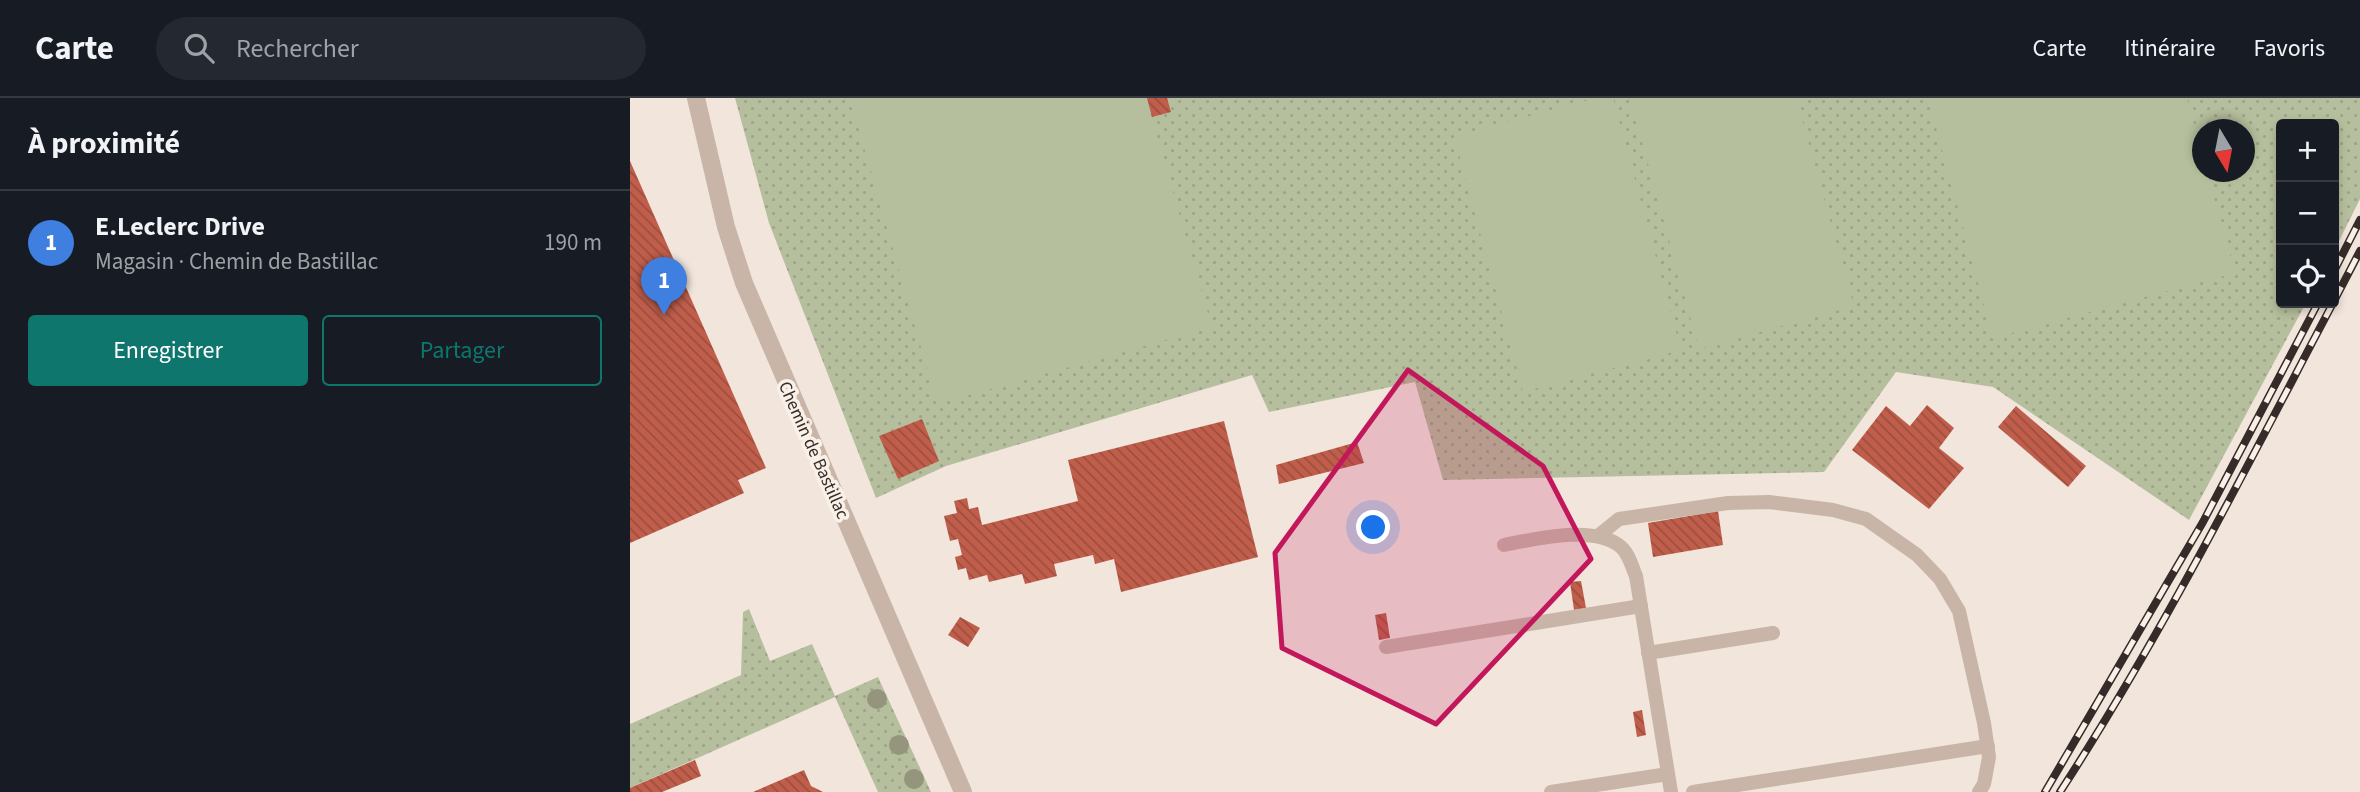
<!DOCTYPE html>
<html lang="fr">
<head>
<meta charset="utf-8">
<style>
  :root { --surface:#171b24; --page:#242831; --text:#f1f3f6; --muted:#9ea1a6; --line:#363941; --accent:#0f766e }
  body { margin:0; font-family:"Source Sans 3",sans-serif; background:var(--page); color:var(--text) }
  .controls { position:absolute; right:21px; top:21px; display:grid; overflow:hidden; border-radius:7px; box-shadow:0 4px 10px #0003 }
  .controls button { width:63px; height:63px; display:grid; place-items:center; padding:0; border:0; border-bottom:2px solid var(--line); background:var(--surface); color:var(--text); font:35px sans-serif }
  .compass { position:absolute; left:1562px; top:21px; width:63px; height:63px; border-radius:50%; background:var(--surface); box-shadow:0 4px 10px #0003; rotate:170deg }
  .you { position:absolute; left:744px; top:430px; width:24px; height:24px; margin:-18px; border:5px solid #fff; border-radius:50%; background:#1a73e8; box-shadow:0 0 0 10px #1a73e833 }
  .badge { display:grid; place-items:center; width:46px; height:46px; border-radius:50%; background:var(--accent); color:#fff; font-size:23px; font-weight:700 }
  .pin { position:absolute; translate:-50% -58px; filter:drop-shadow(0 2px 4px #0008) }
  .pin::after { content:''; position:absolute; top:37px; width:24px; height:21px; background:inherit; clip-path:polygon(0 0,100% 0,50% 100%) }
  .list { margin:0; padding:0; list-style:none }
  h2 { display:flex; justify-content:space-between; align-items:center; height:91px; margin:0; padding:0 28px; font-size:30px }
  h2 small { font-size:23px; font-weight:400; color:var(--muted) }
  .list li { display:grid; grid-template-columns:46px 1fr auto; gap:21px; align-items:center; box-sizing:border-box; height:105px; padding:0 28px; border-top:2px solid var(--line) }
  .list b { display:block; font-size:26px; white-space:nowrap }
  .list p { margin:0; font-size:23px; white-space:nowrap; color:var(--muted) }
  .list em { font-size:23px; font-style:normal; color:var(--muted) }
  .actions { display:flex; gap:14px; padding:21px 28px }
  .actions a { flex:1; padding:16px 0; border:2px solid var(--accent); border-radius:7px; text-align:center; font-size:24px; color:var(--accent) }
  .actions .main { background:var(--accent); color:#fff }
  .icon { flex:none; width:38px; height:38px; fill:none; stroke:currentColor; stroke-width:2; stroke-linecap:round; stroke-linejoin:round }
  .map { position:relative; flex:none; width:1730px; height:694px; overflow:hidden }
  header { display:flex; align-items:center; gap:42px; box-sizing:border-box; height:98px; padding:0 35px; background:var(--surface); border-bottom:2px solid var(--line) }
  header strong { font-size:33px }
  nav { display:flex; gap:38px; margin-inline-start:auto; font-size:24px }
  .search { width:490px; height:63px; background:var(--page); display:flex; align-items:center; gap:18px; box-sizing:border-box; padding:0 24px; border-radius:38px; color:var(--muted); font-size:26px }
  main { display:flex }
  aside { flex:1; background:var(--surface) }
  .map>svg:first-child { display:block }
</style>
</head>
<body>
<header>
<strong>Carte</strong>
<div class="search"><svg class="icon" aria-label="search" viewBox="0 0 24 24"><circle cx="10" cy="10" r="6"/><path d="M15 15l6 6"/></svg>Rechercher</div>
<nav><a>Carte</a><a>Itinéraire</a><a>Favoris</a></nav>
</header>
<main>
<aside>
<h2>À proximité<small></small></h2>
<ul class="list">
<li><span class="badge" style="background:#3f7fe0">1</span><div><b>E.Leclerc Drive</b><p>Magasin · Chemin de Bastillac</p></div><em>190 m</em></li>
</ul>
<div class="actions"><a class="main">Enregistrer</a><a>Partager</a></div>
</aside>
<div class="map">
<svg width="1730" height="694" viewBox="0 0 1730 694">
  <defs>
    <pattern id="grass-dots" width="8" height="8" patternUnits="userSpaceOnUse" patternTransform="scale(1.75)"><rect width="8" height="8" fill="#b6bf9d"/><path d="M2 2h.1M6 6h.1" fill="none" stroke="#9da487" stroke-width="1.8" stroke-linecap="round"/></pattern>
    <pattern id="building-back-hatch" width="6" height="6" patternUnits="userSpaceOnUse" patternTransform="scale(1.75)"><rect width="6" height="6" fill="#c05e4b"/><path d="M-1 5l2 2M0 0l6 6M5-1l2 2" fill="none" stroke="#9d4e3e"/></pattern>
  </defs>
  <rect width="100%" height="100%" fill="#f1e5dc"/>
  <g fill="url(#grass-dots)" fill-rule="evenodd">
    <path d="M105,0H1730V101L1704,153V26H1651V205H1676L1559,422L1363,289L1266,274L1194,374L813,382L785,284L639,314L622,277L316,368L246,400L139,125ZM1573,32H1615V74H1573Z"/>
    <polygon points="119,511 140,563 182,546 205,598 248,579 301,694 248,694 205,599 0,690 0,626 111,577 113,514"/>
  </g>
  <g fill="#b6bf9d">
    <polygon points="220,0 516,0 582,229 307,306"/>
    <polygon points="967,0 983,0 1051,252 893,294 824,38"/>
    <polygon points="1000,0 1166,0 1224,208 1069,251"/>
    <polygon points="1298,0 1557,0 1572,56 1573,74 1577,74 1605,175 1363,240"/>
  </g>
  <g fill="url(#building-back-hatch)">
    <polygon points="517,0 537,0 541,14 522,19"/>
    <polygon points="0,63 136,370 108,382 114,395 0,445"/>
    <polygon points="1297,307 1324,330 1309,350 1334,370 1299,411 1222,352 1256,308 1280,328"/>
    <polygon points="1386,308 1456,368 1438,389 1368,329"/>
    <polygon points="292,321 309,363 268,381 249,338"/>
    <polygon points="594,323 628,459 491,494 484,461 465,466 463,457 424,466 427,478 395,486 392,476 359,484 357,477 339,482 336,470 328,472 325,459 332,457 328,441 320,443 314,418 327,415 324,403 337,400 339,411 348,409 352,427 448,403 438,362"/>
    <polygon points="727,344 734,365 649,386 646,367"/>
    <polygon points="1088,413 1093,447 1023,459 1018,425"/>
    <polygon points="951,483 956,510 944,512 940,484"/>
    <polygon points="756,515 760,540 749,542 745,517"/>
    <polygon points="330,519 350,530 338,549 318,537"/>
    <polygon points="1012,612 1016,637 1007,639 1003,614"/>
    <polygon points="65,662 71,678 32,694 0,694 0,690"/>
    <polygon points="174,672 181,688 193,694 123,694"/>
  </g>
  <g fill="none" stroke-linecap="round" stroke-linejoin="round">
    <g stroke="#c8b5a8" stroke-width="14">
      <polyline points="968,438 989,421 1098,405 1139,404 1203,412 1236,421 1287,457 1310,481 1329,513 1354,625 1359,659 1354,686 1349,694"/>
      <path d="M874,447C905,441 965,426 991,449C999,456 1002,469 1006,478L1041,694"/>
      <polyline points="756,549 1011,508"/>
      <polyline points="1018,555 1143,535"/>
      <polyline points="921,694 1038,676"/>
      <polyline points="1063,694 1358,648"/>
    </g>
    <polyline stroke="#c8b5a8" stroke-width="18" points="66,0 96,129 114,185 333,694"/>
    <defs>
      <g id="rail">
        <polyline points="1704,173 1730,122"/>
        <polyline points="1704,203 1730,153"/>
        <polyline points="1415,694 1573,424 1688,205"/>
        <path d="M1430,694C1532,537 1616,370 1703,205"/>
      </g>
    </defs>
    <use href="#rail" stroke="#362b28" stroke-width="8"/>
    <use href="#rail" stroke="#f9f0e8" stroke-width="5" stroke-dasharray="16" stroke-linecap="butt"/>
  </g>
  <g fill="#94957c">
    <circle cx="247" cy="601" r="10"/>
    <circle cx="269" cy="647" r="10"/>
    <circle cx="284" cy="681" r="10"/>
  </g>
  <path fill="#c2185b" fill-opacity="0.2" stroke="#c2185b" stroke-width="5" stroke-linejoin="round" d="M778,272L913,368L961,461L806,626L652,550L645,455Z"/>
  <g text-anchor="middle" stroke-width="7" stroke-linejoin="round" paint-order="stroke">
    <g font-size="18" fill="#362b28" stroke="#f9f0e8">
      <text transform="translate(184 352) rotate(66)" y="6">Chemin de Bastillac</text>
    </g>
  </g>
</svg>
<div class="controls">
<button>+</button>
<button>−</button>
<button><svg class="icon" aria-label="locate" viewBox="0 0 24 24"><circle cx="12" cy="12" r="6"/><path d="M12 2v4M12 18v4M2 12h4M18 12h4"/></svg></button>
</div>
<svg class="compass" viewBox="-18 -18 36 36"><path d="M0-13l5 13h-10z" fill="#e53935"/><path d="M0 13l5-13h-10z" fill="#9ea1a6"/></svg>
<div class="you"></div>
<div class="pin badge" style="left:34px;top:217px;background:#3f7fe0">1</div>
</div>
</main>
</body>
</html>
